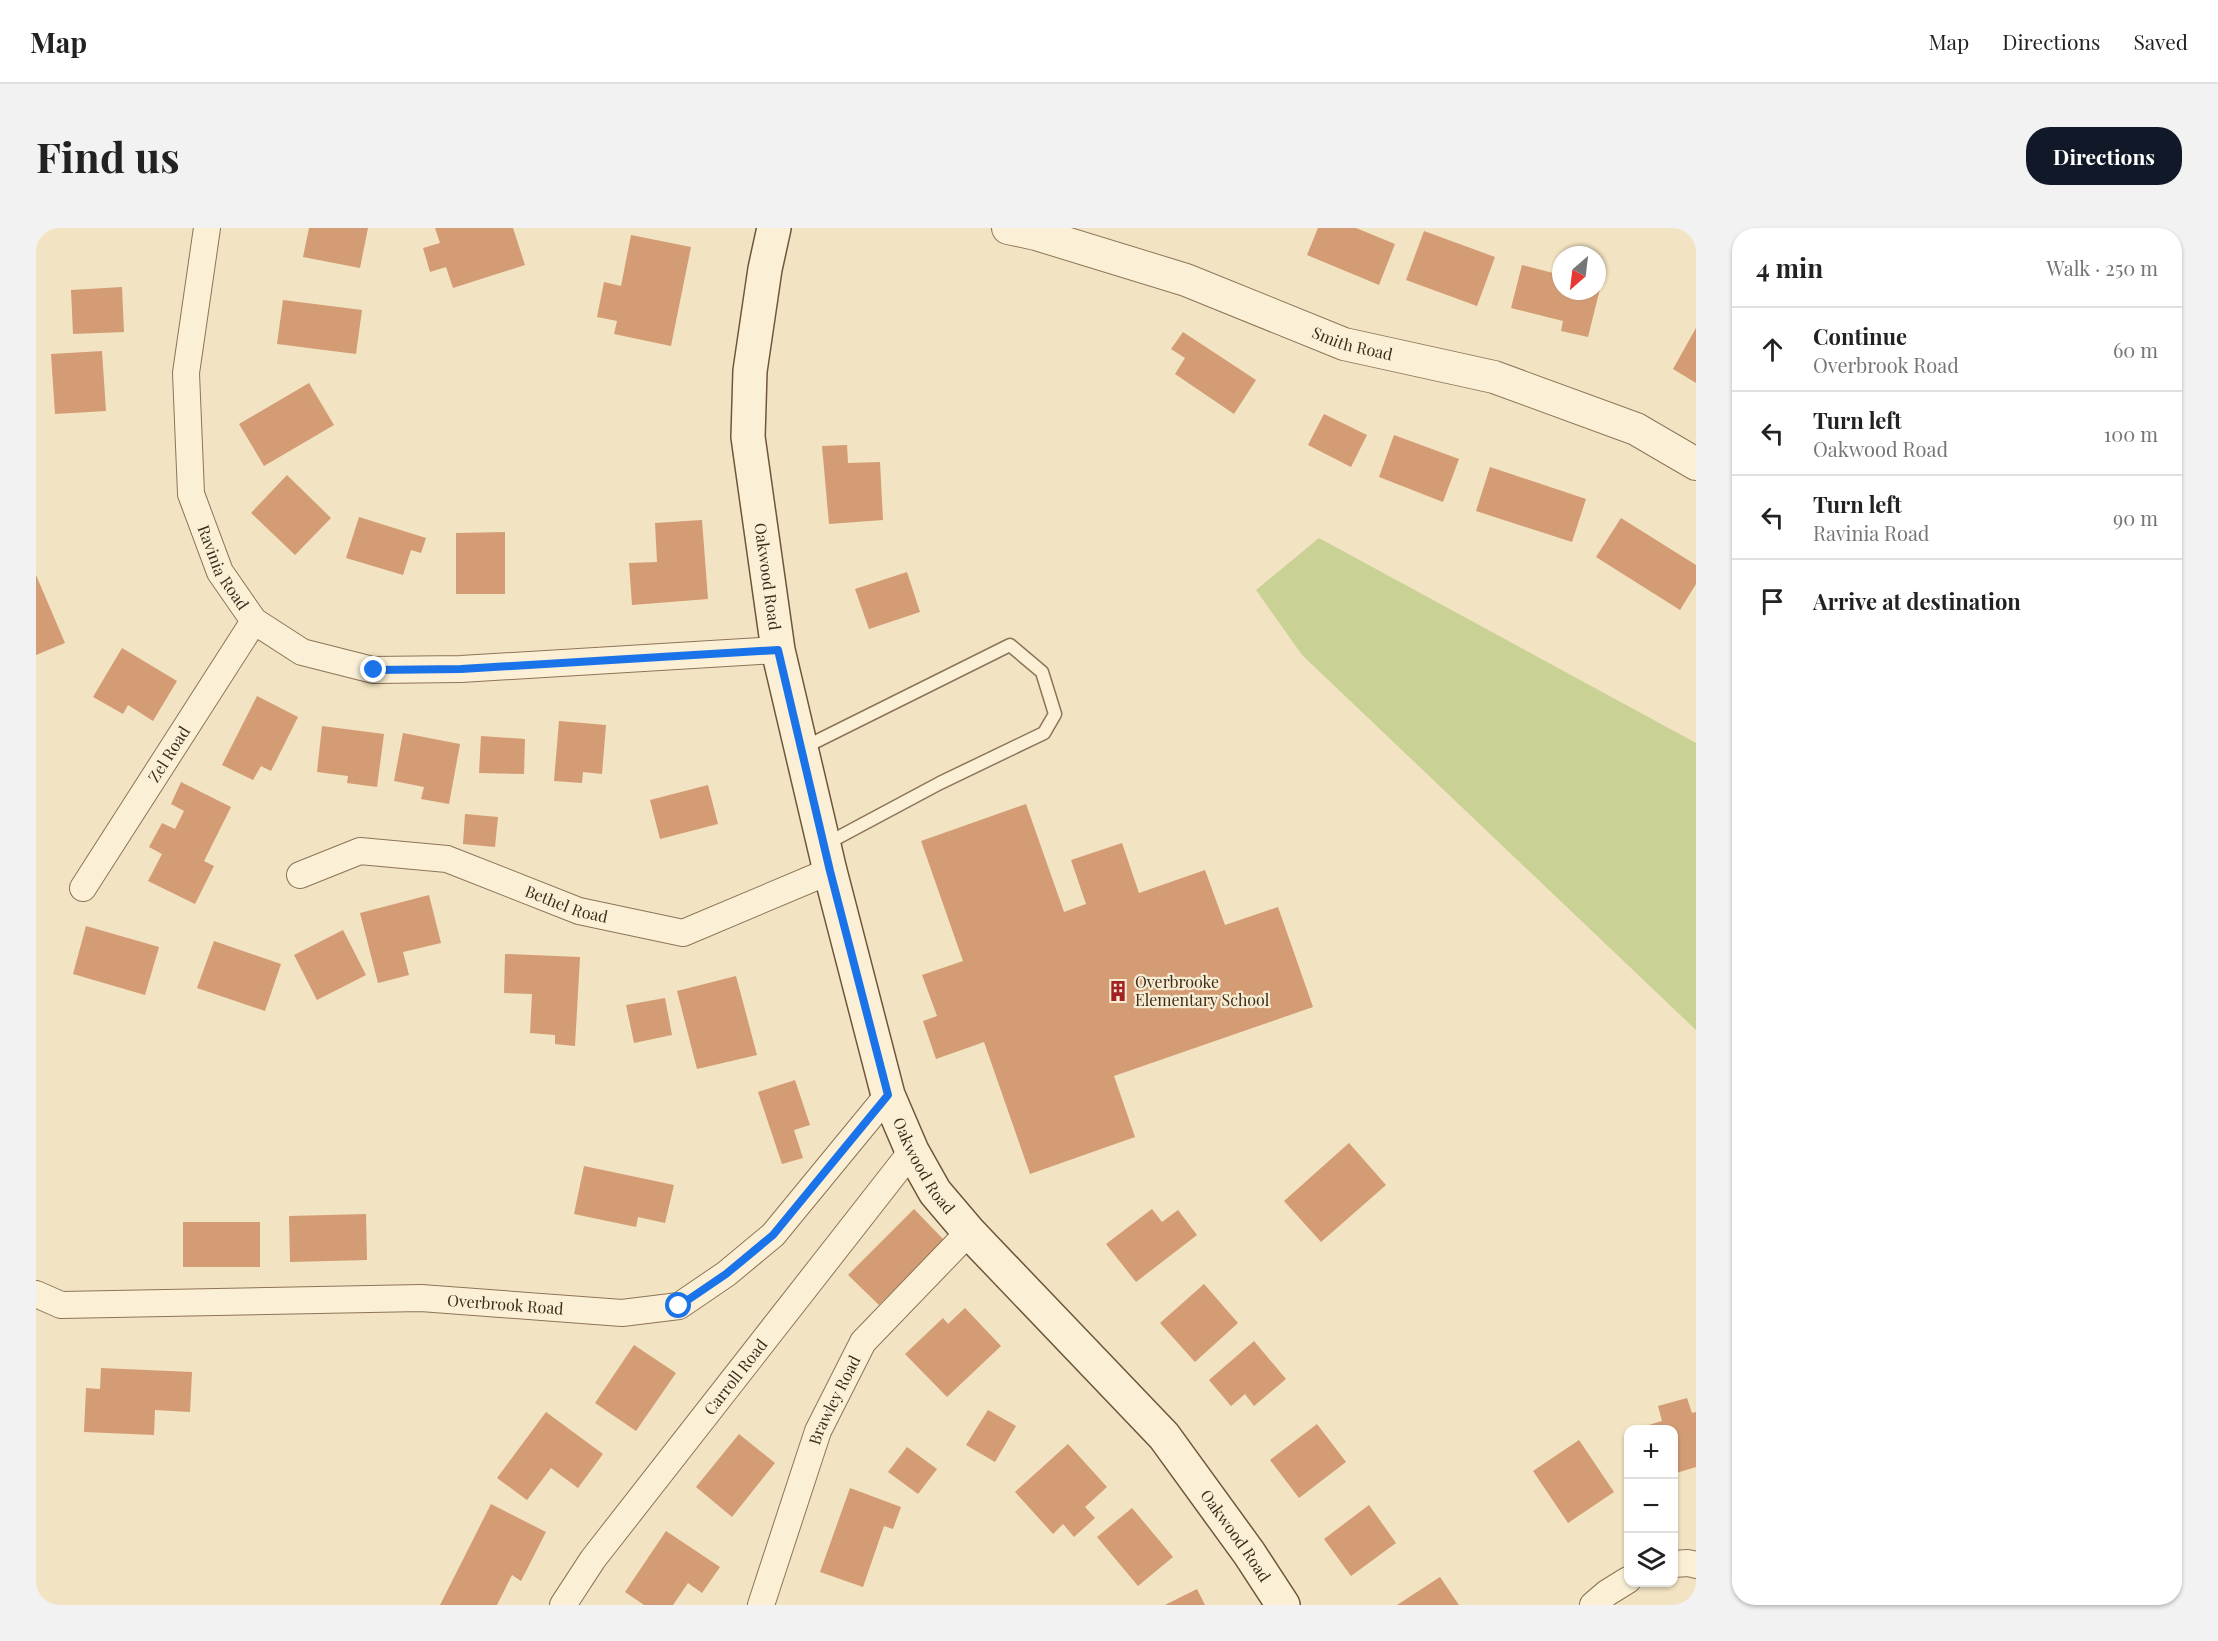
<!DOCTYPE html>
<html lang="en">
<head>
<meta charset="utf-8">
<style>
  :root { --surface:#fff; --page:#f2f2f2; --text:#222; --muted:#767676; --line:#e0e0e0; --accent:#111827 }
  body { margin:0; font-family:"Playfair Display",serif; background:var(--page); color:var(--text) }
  .controls { position:absolute; right:18px; bottom:18px; display:grid; overflow:hidden; border-radius:12px; box-shadow:0 2px 4px #0004 }
  .controls button { width:54px; height:54px; display:grid; place-items:center; padding:0; border:0; border-bottom:2px solid var(--line); background:var(--surface); color:var(--text); font:30px sans-serif }
  .compass { position:absolute; left:1516px; top:18px; width:54px; height:54px; border-radius:50%; background:var(--surface); box-shadow:0 2px 4px #0004; rotate:208deg }
  .stop { position:absolute; width:18px; height:18px; margin:-14px; border:4px solid #1a73e8; border-radius:50%; background:#fff }
  .stop.end { background:#1a73e8; border-color:#fff; box-shadow:0 2px 6px #0008 }
  .list { margin:0; padding:0; list-style:none }
  h2 { display:flex; justify-content:space-between; align-items:center; height:78px; margin:0; padding:0 24px; font-size:26px }
  h2 small { font-size:20px; font-weight:400; color:var(--muted) }
  .list li { display:grid; grid-template-columns:39px 1fr auto; gap:18px; align-items:center; box-sizing:border-box; height:84px; padding:0 24px; border-top:2px solid var(--line) }
  .list b { display:block; font-size:22px; white-space:nowrap }
  .list p { margin:0; font-size:20px; white-space:nowrap; color:var(--muted) }
  .list em { font-size:20px; font-style:normal; color:var(--muted) }
  .icon { flex:none; width:33px; height:33px; fill:none; stroke:currentColor; stroke-width:2; stroke-linecap:round; stroke-linejoin:round }
  .map { position:relative; flex:none; width:1660px; height:1377px; overflow:hidden; border-radius:24px }
  header { display:flex; align-items:center; gap:36px; box-sizing:border-box; height:84px; padding:0 30px; background:var(--surface); border-bottom:2px solid var(--line) }
  header strong { font-size:28px }
  nav { display:flex; gap:33px; margin-inline-start:auto; font-size:21px }
  .intro { display:flex; align-items:center; justify-content:space-between; box-sizing:border-box; height:144px; padding:0 36px }
  h1 { margin:0; font-size:42px }
  .button { padding:15px 27px; border-radius:24px; background:var(--accent); color:#fff; font-size:21px; font-weight:700 }
  main { display:flex; gap:36px; padding:0 36px }
  aside { flex:1; background:var(--surface); border-radius:24px; box-shadow:0 2px 4px #0004 }
  .map>svg:first-child { display:block }
</style>
</head>
<body>
<header>
<strong>Map</strong>
<nav><a>Map</a><a>Directions</a><a>Saved</a></nav>
</header>
<div class="intro"><h1>Find us</h1><a class="button">Directions</a></div>
<main>
<div class="map">
<svg width="1660" height="1377" viewBox="0 0 1660 1377">
  <rect width="100%" height="100%" fill="#f2e3c2"/>
  <polygon fill="#c9d195" points="1283,310 1660,515 1660,802 1266,427 1220,362"/>
  <g fill="#d39c74">
    <polygon points="273,0 332,0 324,40 267,29"/>
    <polygon points="399,0 477,0 489,37 417,60 410,39 394,44 387,20 404,15"/>
    <polygon points="1282,0 1320,0 1359,16 1343,57 1271,27"/>
    <polygon points="1388,3 1459,29 1441,78 1370,52"/>
    <polygon points="595,7 655,19 635,118 578,106 581,93 561,89 568,54 585,58"/>
    <polygon points="1486,37 1525,47 1525,63 1561,63 1561,56 1565,57 1552,109 1525,103 1527,93 1475,80"/>
    <polygon points="86,59 88,104 37,106 35,62"/>
    <polygon points="247,72 326,82 320,126 241,116"/>
    <polygon points="1660,100 1660,155 1637,141"/>
    <polygon points="1147,104 1220,152 1198,186 1139,146 1149,130 1135,121"/>
    <polygon points="66,123 70,183 19,186 15,126"/>
    <polygon points="273,155 298,197 228,238 203,196"/>
    <polygon points="1288,186 1331,207 1315,239 1272,217"/>
    <polygon points="1358,207 1423,231 1407,274 1343,249"/>
    <polygon points="811,217 812,235 844,234 847,292 793,296 786,218"/>
    <polygon points="1454,239 1550,271 1536,314 1440,283"/>
    <polygon points="251,247 295,290 259,327 215,285"/>
    <polygon points="323,289 390,310 385,325 375,322 367,347 310,330"/>
    <polygon points="1585,290 1660,337 1660,356 1644,382 1560,329"/>
    <polygon points="666,292 672,371 596,377 593,335 621,334 619,295"/>
    <polygon points="469,304 469,366 420,366 420,305"/>
    <polygon points="871,344 884,384 833,401 819,361"/>
    <polygon points="0,347 29,415 0,427"/>
    <polygon points="86,420 141,453 117,493 92,477 87,486 57,469"/>
    <polygon points="221,468 262,489 235,543 225,538 217,552 186,537"/>
    <polygon points="523,493 570,497 566,546 547,544 546,555 518,553"/>
    <polygon points="286,498 348,506 341,559 311,555 312,548 281,544"/>
    <polygon points="367,505 424,516 413,576 385,571 388,559 358,553"/>
    <polygon points="445,508 489,511 488,546 443,545"/>
    <polygon points="145,554 195,579 168,633 178,638 159,676 112,653 126,626 113,619 126,595 139,601 148,583 135,576"/>
    <polygon points="672,557 682,596 624,611 614,572"/>
    <polygon points="990,576 1028,684 1050,676 1035,632 1086,615 1103,665 1169,642 1189,697 1242,679 1277,779 1078,848 1099,909 994,946 948,814 900,831 887,793 901,788 886,747 927,733 885,613"/>
    <polygon points="429,586 462,589 459,619 427,616"/>
    <polygon points="393,667 405,715 367,724 373,747 342,755 324,685"/>
    <polygon points="50,698 123,719 109,767 37,746"/>
    <polygon points="307,702 330,747 281,772 258,727"/>
    <polygon points="178,713 245,736 229,783 161,760"/>
    <polygon points="469,726 544,729 539,818 519,816 519,807 494,805 496,766 468,765"/>
    <polygon points="700,748 721,827 661,841 641,763"/>
    <polygon points="629,770 636,807 598,815 590,777"/>
    <polygon points="759,852 774,897 758,902 767,930 746,936 722,864"/>
    <polygon points="1313,915 1350,957 1285,1014 1248,973"/>
    <polygon points="548,938 638,957 629,995 602,989 600,999 538,986"/>
    <polygon points="878,981 908,1012 843,1077 812,1047"/>
    <polygon points="1116,981 1126,994 1142,982 1161,1007 1100,1054 1070,1016"/>
    <polygon points="330,986 331,1032 254,1034 253,988"/>
    <rect x="147" y="994" width="77" height="45"/>
    <polygon points="1168,1056 1202,1095 1159,1134 1124,1095"/>
    <polygon points="929,1080 965,1118 911,1169 869,1126 907,1090 912,1096"/>
    <polygon points="1218,1113 1250,1151 1218,1178 1209,1166 1195,1178 1173,1152"/>
    <polygon points="598,1117 640,1145 600,1203 559,1175"/>
    <polygon points="65,1140 156,1144 154,1184 119,1182 118,1207 48,1204 50,1160 64,1161"/>
    <polygon points="1651,1170 1656,1185 1660,1184 1660,1239 1640,1245 1638,1237 1638,1202 1599,1201 1626,1193 1622,1178"/>
    <polygon points="952,1182 980,1198 959,1234 930,1217"/>
    <polygon points="510,1184 567,1226 542,1260 515,1240 491,1272 461,1250"/>
    <polygon points="1281,1196 1310,1234 1263,1270 1234,1232"/>
    <polygon points="703,1206 739,1235 696,1289 660,1259"/>
    <polygon points="1543,1212 1578,1264 1532,1295 1497,1243"/>
    <polygon points="1032,1216 1071,1259 1049,1279 1059,1290 1038,1309 1027,1296 1017,1306 979,1264"/>
    <polygon points="871,1219 901,1241 882,1266 852,1244"/>
    <polygon points="814,1260 865,1279 857,1301 848,1298 827,1359 784,1344"/>
    <polygon points="455,1276 510,1304 485,1353 476,1347 461,1377 404,1377"/>
    <polygon points="1333,1277 1360,1315 1315,1348 1288,1311"/>
    <polygon points="1096,1280 1137,1329 1102,1358 1061,1309"/>
    <polygon points="630,1303 684,1339 666,1365 652,1355 637,1377 608,1377 589,1364"/>
    <polygon points="1404,1349 1423,1377 1361,1377"/>
    <polygon points="1161,1361 1169,1377 1129,1377"/>
  </g>
  <g fill="none" stroke-linecap="round" stroke-linejoin="round">
    <defs>
      <polyline id="service" points="767,520 974,417 1006,444 1019,486 1008,505 904,555 788,617"/>
      <g id="minor">
        <path id="s1" d="M171,0L150,145L155,266L184,344L218,393L266,424L337,442L425,441L742,422"/>
        <path id="s2" d="M264,647L324,623L411,631L543,683L647,705L794,643"/>
        <path id="s3" d="M47,660L218,393"/>
        <path id="s4" d="M0,1066L25,1077L385,1070L586,1085L643,1078L690,1046L737,1007L852,867"/>
        <polyline points="1638,1336 1652,1335 1660,1337"/>
        <path id="s5" d="M527,1377L557,1331L876,923"/>
        <path id="s6" d="M725,1377L782,1203L827,1114L933,1004"/>
        <polyline points="1557,1377 1571,1365 1592,1352"/>
      </g>
      <g id="tertiary">
        <path id="s7" d="M972,0L1000,6L1150,52L1308,116L1458,149L1600,201L1660,236"/>
      </g>
      <g id="secondary">
        <path id="s8" d="M738,0L729,41L714,143L712,209L742,422L794,643L852,867L876,923L899,964L933,1004L1128,1208L1213,1325L1247,1377"/>
      </g>
    </defs>
    <use href="#service" stroke="#8d7457" stroke-width="15"/>
    <use href="#minor" stroke="#8d7457" stroke-width="28"/>
    <use href="#tertiary" stroke="#8d7457" stroke-width="34"/>
    <use href="#secondary" stroke="#6f553a" stroke-width="36"/>
    <use href="#service" stroke="#fbf0d6" stroke-width="12"/>
    <use href="#minor" stroke="#fbf0d6" stroke-width="26"/>
    <use href="#tertiary" stroke="#fbf0d6" stroke-width="32"/>
    <use href="#secondary" stroke="#fbf0d6" stroke-width="33"/>
  </g>
  <g fill="none" stroke-linecap="round" stroke-linejoin="round">
    <polyline stroke="#1a73e8" stroke-width="8" points="338,442 425,441 742,422 794,643 852,867 737,1007 690,1046 643,1078"/>
  </g>
  <defs>
    <symbol id="building-bare" viewBox="-9 -9 18 18"><path d="M-4-6H4V6H1V3H-1V6H-4ZM-2.5-4.3h1.7v1.8h-1.7ZM.8-4.3h1.7v1.8H.8ZM-2.5-1h1.7V.8h-1.7ZM.8-1h1.7V.8H.8Z" fill="#a12223" stroke="#f8edd2" stroke-width="2.5" paint-order="stroke"/></symbol>
  </defs>
  <g fill-rule="evenodd">
    <use href="#building-bare" x="1067" y="748" width="30" height="30"/>
  </g>
  <g text-anchor="middle" stroke-width="4.5" stroke-linejoin="round" paint-order="stroke">
    <g font-size="16" fill="#3b2c1d" stroke="#f8edd2">
      <text dy="6" stroke="none"><textPath href="#s7" startOffset="364">Smith Road</textPath></text>
      <text dy="6" stroke="none"><textPath href="#s1" startOffset="348">Ravinia Road</textPath></text>
      <text dy="6" stroke="none"><textPath href="#s8" startOffset="352">Oakwood Road</textPath></text>
      <text dy="6" stroke="none"><textPath href="#s3" startOffset="159">Zel Road</textPath></text>
      <text dy="6" stroke="none"><textPath href="#s2" startOffset="280">Bethel Road</textPath></text>
      <text dy="6" stroke="none"><textPath href="#s8" startOffset="964">Oakwood Road</textPath></text>
      <text dy="6" stroke="none"><textPath href="#s4" startOffset="472">Overbrook Road</textPath></text>
      <text dy="6" stroke="none"><textPath href="#s5" startOffset="286">Carroll Road</textPath></text>
      <text dy="6" stroke="none"><textPath href="#s6" startOffset="218">Brawley Road</textPath></text>
      <text dy="6" stroke="none"><textPath href="#s8" startOffset="1450">Oakwood Road</textPath></text>
    </g>
    <g font-size="16" fill="#3b2c1d" stroke="#f8edd2" text-anchor="start">
      <text x="1099" y="760">Overbrooke<tspan x="1099" dy="18">Elementary School</tspan></text>
    </g>
  </g>
</svg>
<div class="controls">
<button>+</button>
<button>−</button>
<button><svg class="icon" aria-label="layers" viewBox="0 0 24 24"><path d="M12 4l9 5-9 5-9-5zM3 14l9 5 9-5"/></svg></button>
</div>
<svg class="compass" viewBox="-18 -18 36 36"><path d="M0-13l5 13h-10z" fill="#e53935"/><path d="M0 13l5-13h-10z" fill="#767676"/></svg>
<div class="stop" style="left:643px;top:1078px"></div>
<div class="stop end" style="left:338px;top:442px"></div>
</div>
<aside>
<h2>4 min<small>Walk · 250 m</small></h2>
<ul class="list">
<li><svg class="icon" aria-label="ahead" viewBox="0 0 24 24"><path d="M12 20V5M6 11l6-6 6 6"/></svg><div><b>Continue</b><p>Overbrook Road</p></div><em>60 m</em></li>
<li><svg class="icon" aria-label="left" viewBox="0 0 24 24"><path d="M17 20v-9H6M10 6l-5 5 5 5"/></svg><div><b>Turn left</b><p>Oakwood Road</p></div><em>100 m</em></li>
<li><svg class="icon" aria-label="left" viewBox="0 0 24 24"><path d="M17 20v-9H6M10 6l-5 5 5 5"/></svg><div><b>Turn left</b><p>Ravinia Road</p></div><em>90 m</em></li>
<li><svg class="icon" aria-label="arrive" viewBox="0 0 24 24"><path d="M6 21V4h12l-3 4 3 4H6"/></svg><div><b>Arrive at destination</b></div></li>
</ul>
</aside>
</main>
</body>
</html>
